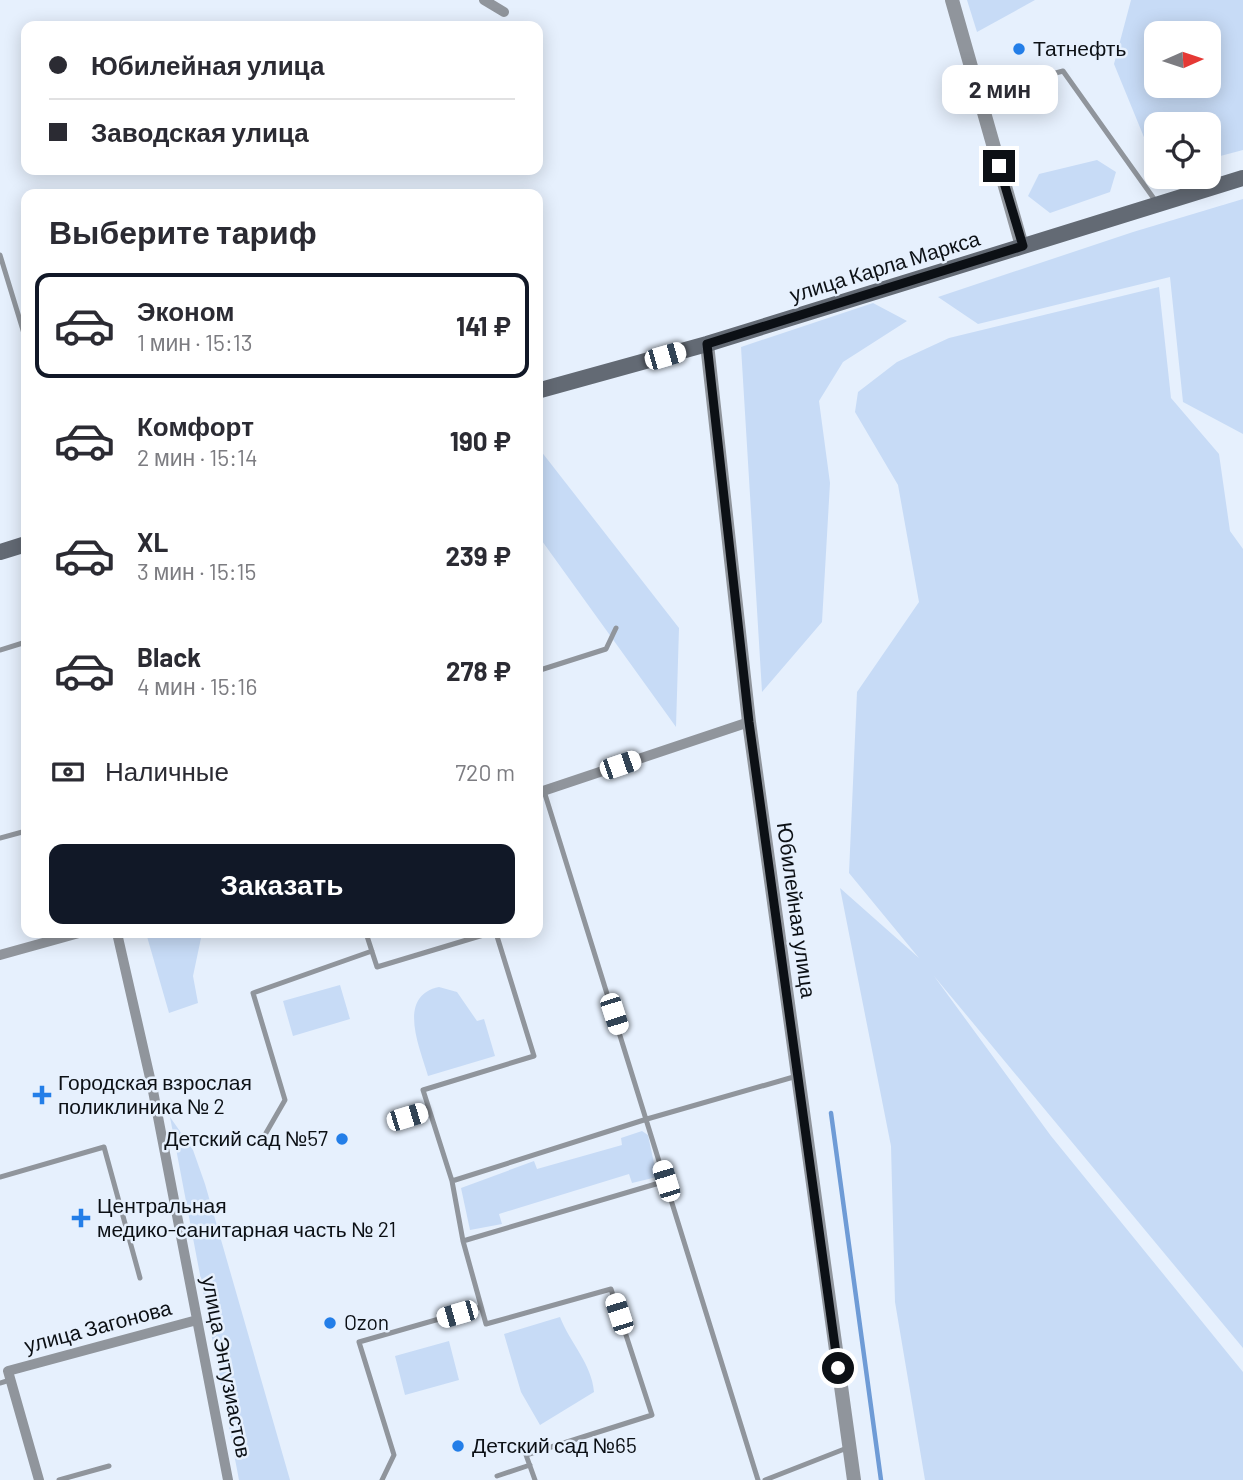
<!DOCTYPE html>
<html lang="ru">
<head>
<meta charset="utf-8">
<style>
	:root { --surface:#fff; --page:#f7f7f7; --text:#2b2b33; --muted:#7c7c81; --line:#e1e1e2; --accent:#111827 }
	body { margin:0; font-family:Barlow,sans-serif; background:var(--page); color:var(--text); height:100vh; display:flex; flex-direction:column; font-size:26px; white-space:nowrap }
	* { box-sizing:border-box; margin:0 }
	p { font-size:23px; color:var(--muted) }
	.icon { flex:none; width:38px; height:38px; fill:none; stroke:currentColor; stroke-width:2; stroke-linecap:round; stroke-linejoin:round }
	.map { position:relative; flex:1; overflow:hidden }
	.panel { position:absolute; left:21px; top:189px; width:522px; height:749px; display:flex; flex-direction:column; background:var(--surface); border-radius:14px; box-shadow:0 4px 18px #0003 }
	.panel>* { flex:none }
	.top-card { position:absolute; left:21px; top:21px; width:522px; height:154px; border-radius:14px; box-shadow:0 4px 18px #0003; display:grid; align-content:center; height:154px; padding:0 28px; background:var(--surface) }
	.needle { width:46px; rotate:87deg }
	.buttons { position:absolute; left:1144px; top:21px; display:grid; gap:14px }
	.buttons a { display:grid; place-items:center; width:77px; height:77px; border-radius:14px; background:var(--surface); box-shadow:0 4px 18px #0003; font-size:35px }
	.end { position:absolute; width:32px; height:32px; margin:-16px; border:9px solid #0c1015; background:#fff; box-shadow:0 0 0 4px #fff }
	.from { border-radius:50% }
	.bubble { position:absolute; height:49px; border-radius:14px; background:var(--surface); box-shadow:0 4px 18px #0003; font-size:23px; font-weight:700; line-height:49px; text-align:center }
	.car { position:absolute; width:21px; height:42px; margin:-21px -10px; border-radius:9px; box-shadow:0 0 5px 2px #0007; background:linear-gradient(#fff 24%,#345 0 40%,#fff 0 76%,#345 0 86%,#fff 0) }
	.top-card b { display:flex; align-items:center; gap:24px; height:66px; font-size:26px }
	.top-card b+b { border-top:2px solid var(--line) }
	.top-card i { width:18px; height:18px; background:var(--text) }
	ul { padding:0; list-style:none }
	li { display:flex; align-items:center; gap:21px; height:105px; margin:0 14px 10px; padding:0 14px; border:4px solid transparent; border-radius:14px }
	li div { flex:1 }
	li b { display:block; font-size:26px }
	li em { font-style:normal; font-weight:700 }
	li.active { border-color:var(--accent) }
	li>.icon { width:63px; height:63px; stroke-width:1.5 }
	h2 { padding:0 28px; font-size:32px; line-height:84px }
	.pay { display:flex; align-items:center; gap:18px; height:77px; padding:0 28px; font-size:26px }
	.pay p { margin-inline-start:auto }
	.cta { display:flex; gap:14px; margin-top:auto; padding:14px 28px }
	.cta a { flex:1; height:80px; border-radius:14px; background:var(--accent); color:#fff; font-size:28px; font-weight:700; line-height:80px; text-align:center }
	.map>svg:first-child { display:block }
	.green { fill:#c7dbf6; fill-rule:evenodd }
	.lines { fill:none; stroke-linecap:round; stroke-linejoin:round }
	.stream { stroke:#6e9bd6; stroke-width:4.5 }
	.service { stroke:#90959c; stroke-width:5 }
	.minor { stroke:#90959c; stroke-width:10 }
	.tertiary { stroke:#90959c; stroke-width:14 }
	.secondary { stroke:#636a74; stroke-width:16 }
	.route { stroke:#0c1015; stroke-width:9 }
	.poi-dot { fill:#237ee8; stroke:#e6f0fd; stroke-width:2.5 }
	.labels { text-anchor:middle; stroke-width:5; stroke-linejoin:round; paint-order:stroke }
	.poi-label { font-size:21px; fill:#0c1015; stroke:#e6f0fd; text-anchor:start }
	.street-label { font-size:21px; fill:#0c1015; stroke:#e6f0fd }
</style>
</head>
<body>
<div class="map">
<svg width="1243" height="1480" viewBox="0 0 1243 1480">
	<rect width="100%" height="100%" fill="#e6f0fd"/>
	<path class="green" d="M967,0H1035L977,32Z
		M1131,0H1243V150L1209,159V124H1157V169L1114,64ZM1157,33H1209V86H1157Z
		M1097,160L1116,172L1110,192L1050,213L1028,196L1039,174Z
		M1243,199V434L1183,402L1170,277L978,324L938,297L1133,232Z
		M1159,287L1171,398L1219,454L1230,531L1243,549V1348L934,976L1051,1136L1243,1372V1480H925L895,1302L891,1146L840,888L919,958L849,873L857,692L919,602L898,485L855,412L858,392L897,362L949,338Z
		M873,303L907,321L843,362L819,401L830,483L822,622L762,692L741,347Z
		M537,446L679,628L676,727L537,534Z
		M146,933H211L201,938L193,976L198,1003L169,1013Z
		M340,985L350,1019L293,1036L283,1001Z
		M439,987L457,992L477,1021L484,1019L495,1056L428,1076C420,1048 396,996 439,987Z
		M170,1117L193,1150L205,1184L290,1480H239Z
		M642,1131L648,1135L657,1177L632,1183L629,1174L499,1214L502,1224L470,1230L461,1188L534,1161L537,1169L622,1145L621,1138Z
		M560,1317C570,1343 592,1364 594,1392L540,1425L521,1392L504,1334Z
		M449,1341L459,1380L405,1395L395,1356Z"/>
	<g class="lines">
		<path class="stream" d="M831,1113L881,1480"/>
		<path class="service" d="M979,94L1063,71L1157,203
			M0,255L26,340
			M0,650L26,642
			M537,671L606,649L616,628
			M544,791L758,1480
			M0,838L26,831
			M366,933L377,967L490,933
			M496,933L534,1056L423,1090L452,1181L463,1241L486,1324L611,1289L652,1415L526,1455L535,1480
			M407,1117L429,1110
			M266,1133L285,1100L253,993L372,951
			M0,1177L104,1147L140,1278
			M452,1181L647,1119L797,1076
			M463,1241L666,1181
			M0,1383L10,1380
			M497,1476L530,1465
			M59,1480L109,1466
			M382,1480L394,1455L359,1342L481,1307
			M765,1480L847,1448"/>
		<path class="minor" d="M484,0L504,12
			M537,793L749,722
			M117,933L153,1091L228,1480
			M0,955L79,933
			M39,1480L8,1371L197,1320"/>
		<path class="tertiary" d="M952,0L1022,246
			M707,344L749,722L854,1480"/>
		<path class="secondary" d="M537,391L707,344L1243,178
			M0,552L26,544"/>
	</g>
	<g class="lines">
		<path class="route" d="M838,1368L749,722L707,344L1023,246L999,166"/>
	</g>
	<g class="poi-dot">
		<circle cx="1019" cy="49" r="7"/>
		<path d="M38.5 1084.5h7v7h7v7h-7v7h-7v-7h-7v-7h7z"/>
		<circle cx="342" cy="1139" r="7"/>
		<path d="M77.5 1207.5h7v7h7v7h-7v7h-7v-7h-7v-7h7z"/>
		<circle cx="330" cy="1323" r="7"/>
		<circle cx="458" cy="1446" r="7"/>
	</g>
	<g class="labels">
		<g class="poi-label">
			<text x="1033" y="56">Татнефть</text>
			<text x="58" y="1090">Городская взрослая<tspan x="58" dy="24">поликлиника № 2</tspan></text>
			<text x="328" y="1146" text-anchor="end">Детский сад №57</text>
			<text x="97" y="1213">Центральная<tspan x="97" dy="24">медико-санитарная часть № 21</tspan></text>
			<text x="344" y="1330">Ozon</text>
			<text x="472" y="1453">Детский сад №65</text>
		</g>
		<g class="street-label">
			<text transform="translate(885 267) rotate(-17)" y="7">улица Карла Маркса</text>
			<text transform="translate(796 910) rotate(82)" y="7">Юбилейная улица</text>
			<text transform="translate(98 1327) rotate(-15)" y="7">улица Загонова</text>
			<text transform="translate(226 1367) rotate(79)" y="7">улица Энтузиастов</text>
		</g>
	</g>
</svg>
<div class="buttons">
<a><svg class="needle" viewBox="-14 -14 28 28"><path d="M0-13l5 13h-10z" fill="#e53935"/><path d="M0 13l5-13h-10z" fill="#7c7c81"/></svg></a>
<a><svg class="icon" aria-label="locate" viewBox="0 0 24 24"><circle cx="12" cy="12" r="6"/><path d="M12 2v4M12 18v4M2 12h4M18 12h4"/></svg></a>
</div>
<i class="end from" style="left:838px;top:1368px"></i>
<i class="end" style="left:999px;top:166px"></i>
<div class="bubble" style="left:942px;top:65px;width:116px">2 мин</div>
<i class="car" style="left:665px;top:356px;rotate:74deg"></i>
<i class="car" style="left:620px;top:765px;rotate:71deg"></i>
<i class="car" style="left:614px;top:1014px;rotate:162deg"></i>
<i class="car" style="left:407px;top:1117px;rotate:73deg"></i>
<i class="car" style="left:666px;top:1181px;rotate:343deg"></i>
<i class="car" style="left:457px;top:1314px;rotate:254deg"></i>
<i class="car" style="left:619px;top:1314px;rotate:342deg"></i>
<div class="top-card">
<b><i class="from"></i>Юбилейная улица</b>
<b><i></i>Заводская улица</b>
</div>
<section class="panel">
<h2>Выберите тариф</h2>
<ul>
<li class="active"><svg class="icon" aria-label="car" viewBox="0 0 24 24"><path d="M5 17H2v-5l4-1 3-4h7l3 4 3 1v5h-3M9 17h6M6 11h13"/><circle cx="7" cy="17" r="2"/><circle cx="17" cy="17" r="2"/></svg><div><b>Эконом</b><p>1 мин · 15:13</p></div><em>141 ₽</em></li>
<li><svg class="icon" aria-label="car" viewBox="0 0 24 24"><path d="M5 17H2v-5l4-1 3-4h7l3 4 3 1v5h-3M9 17h6M6 11h13"/><circle cx="7" cy="17" r="2"/><circle cx="17" cy="17" r="2"/></svg><div><b>Комфорт</b><p>2 мин · 15:14</p></div><em>190 ₽</em></li>
<li><svg class="icon" aria-label="car" viewBox="0 0 24 24"><path d="M5 17H2v-5l4-1 3-4h7l3 4 3 1v5h-3M9 17h6M6 11h13"/><circle cx="7" cy="17" r="2"/><circle cx="17" cy="17" r="2"/></svg><div><b>XL</b><p>3 мин · 15:15</p></div><em>239 ₽</em></li>
<li><svg class="icon" aria-label="car" viewBox="0 0 24 24"><path d="M5 17H2v-5l4-1 3-4h7l3 4 3 1v5h-3M9 17h6M6 11h13"/><circle cx="7" cy="17" r="2"/><circle cx="17" cy="17" r="2"/></svg><div><b>Black</b><p>4 мин · 15:16</p></div><em>278 ₽</em></li>
</ul>
<div class="pay"><svg class="icon" aria-label="cash" viewBox="0 0 24 24"><path d="M3 7h18v10H3z"/><circle cx="12" cy="12" r="2"/></svg>Наличные<p>720 m</p></div>
<div class="cta"><a>Заказать</a></div>
</section>
</div>
</body>
</html>
